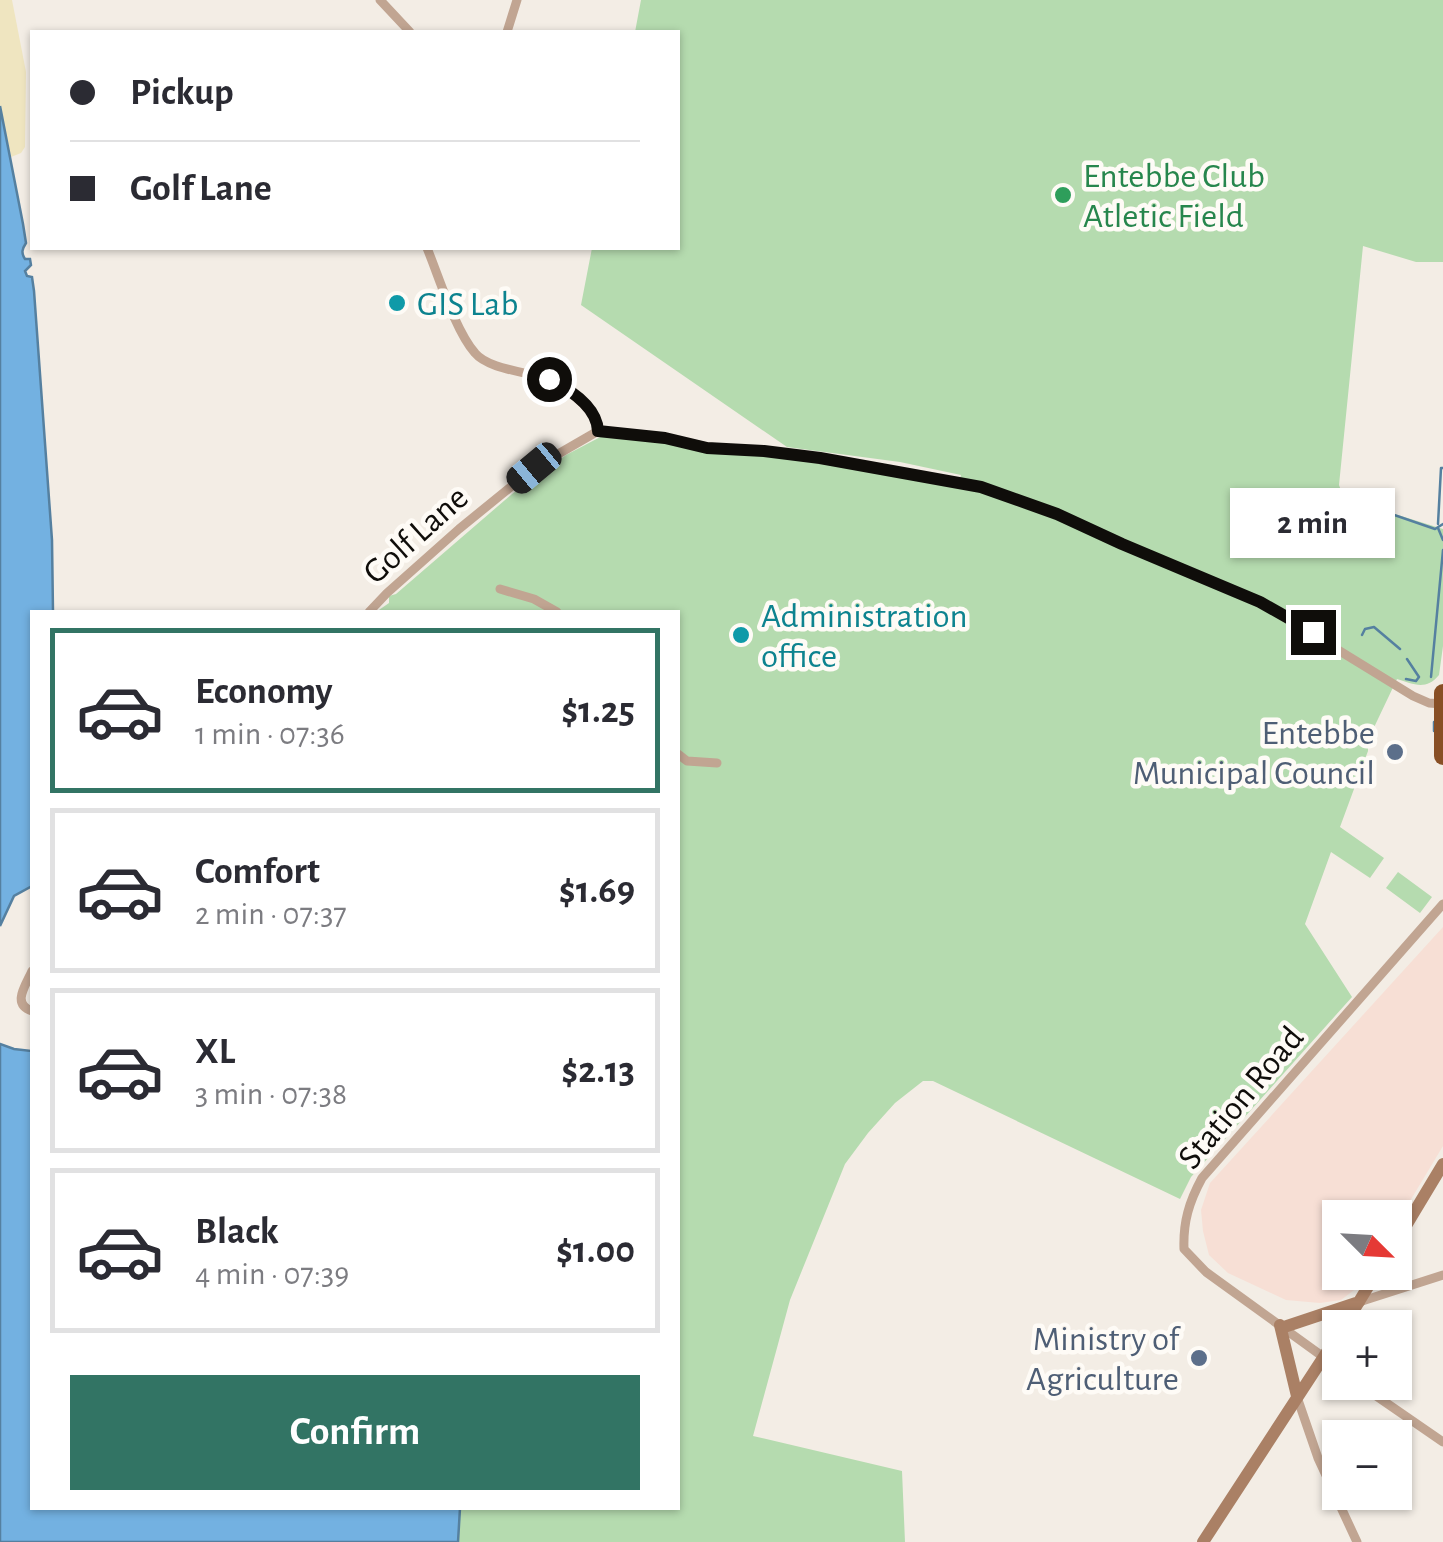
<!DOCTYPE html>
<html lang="en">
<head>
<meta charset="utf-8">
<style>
	:root { --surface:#fff; --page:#f7f7f7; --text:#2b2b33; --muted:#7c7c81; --line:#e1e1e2; --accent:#327464 }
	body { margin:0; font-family:"Alegreya Sans",sans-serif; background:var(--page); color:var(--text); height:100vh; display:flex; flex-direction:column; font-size:38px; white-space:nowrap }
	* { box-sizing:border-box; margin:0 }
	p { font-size:32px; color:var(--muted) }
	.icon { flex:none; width:55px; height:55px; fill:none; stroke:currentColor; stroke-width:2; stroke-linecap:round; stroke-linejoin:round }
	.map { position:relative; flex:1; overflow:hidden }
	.sheet { position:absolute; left:30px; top:610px; width:650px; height:900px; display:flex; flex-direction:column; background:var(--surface); border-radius:0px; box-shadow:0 2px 8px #0004 }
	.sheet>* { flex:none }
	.top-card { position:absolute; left:30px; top:30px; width:650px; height:220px; border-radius:0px; box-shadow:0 2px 8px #0004; display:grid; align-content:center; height:220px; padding:0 40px; background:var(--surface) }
	.needle { width:65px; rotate:114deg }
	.fabs { position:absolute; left:1322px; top:1200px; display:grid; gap:20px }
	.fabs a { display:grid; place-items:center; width:90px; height:90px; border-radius:0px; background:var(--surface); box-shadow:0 2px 8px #0004; font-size:50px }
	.end { position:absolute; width:45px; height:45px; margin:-22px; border:12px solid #0f0d0a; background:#fff; box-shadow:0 0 0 5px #fff }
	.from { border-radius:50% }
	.bubble { position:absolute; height:70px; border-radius:0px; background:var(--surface); box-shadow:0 2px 8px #0004; font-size:32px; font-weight:600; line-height:70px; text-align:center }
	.car { position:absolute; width:30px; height:60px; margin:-30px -15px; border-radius:12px; box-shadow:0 0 8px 2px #0007; background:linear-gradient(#222 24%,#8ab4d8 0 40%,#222 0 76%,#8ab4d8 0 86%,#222 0) }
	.top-card b { display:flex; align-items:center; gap:35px; height:95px; font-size:38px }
	.top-card b+b { border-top:2px solid var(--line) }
	.top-card i { width:25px; height:25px; background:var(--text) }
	ul { padding:18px 0 0; list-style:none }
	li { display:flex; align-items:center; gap:30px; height:165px; margin:0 20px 15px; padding:0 20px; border:5px solid var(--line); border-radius:0px }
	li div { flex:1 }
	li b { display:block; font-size:38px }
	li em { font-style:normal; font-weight:600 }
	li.selected { border-color:var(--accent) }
	li>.icon { width:90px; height:90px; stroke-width:1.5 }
	.action { display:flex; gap:20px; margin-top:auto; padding:20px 40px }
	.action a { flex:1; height:115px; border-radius:0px; background:var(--accent); color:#fff; font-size:40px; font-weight:600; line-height:115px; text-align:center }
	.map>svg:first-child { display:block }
	.commercial { fill:#f7dfd5 }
	.green { fill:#b5dbaf }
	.sand { fill:#efe5c0 }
	.water { fill:#73b1e1; stroke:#5580a0; stroke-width:2.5 }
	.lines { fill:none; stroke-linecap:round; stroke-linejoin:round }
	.stream { stroke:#5580a0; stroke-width:2.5 }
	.street { stroke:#c1a592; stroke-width:9 }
	.secondary { stroke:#aa8065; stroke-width:12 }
	.highway { stroke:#884f25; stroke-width:18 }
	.route { stroke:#0f0d0a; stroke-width:12 }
	.leisure-dot { fill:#2e9e5b; stroke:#fefbf6; stroke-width:4 }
	.culture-dot { fill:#0f9aa8; stroke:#fefbf6; stroke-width:4 }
	.service-dot { fill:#5c6f8a; stroke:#fefbf6; stroke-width:4 }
	.labels { text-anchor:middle; stroke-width:9; stroke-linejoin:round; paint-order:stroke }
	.leisure-label { font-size:35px; fill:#27864d; stroke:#fefbf6; text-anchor:start }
	.culture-label { font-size:35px; fill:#0d838f; stroke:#fefbf6; text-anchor:start }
	.street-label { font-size:35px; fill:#0f0d0a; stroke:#fefbf6 }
	.service-label { font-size:35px; fill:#4e5e75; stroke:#fefbf6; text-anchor:end }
</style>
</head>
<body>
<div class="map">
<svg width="1443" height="1542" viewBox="0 0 1443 1542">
	<rect width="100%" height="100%" fill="#f3ede5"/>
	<path class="commercial" d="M1443,927V1146L1395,1226V1218H1340V1272L1368,1273L1362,1284L1341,1300L1320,1303L1286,1300L1228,1273L1209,1255L1203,1231L1201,1210L1210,1183Z"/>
	<path class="green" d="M641,0H1443V262H1416L1363,246L1339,485L1343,496L1353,501L1443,529V646L1439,675C1426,691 1413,684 1397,679L1368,740V751L1340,827L1384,858L1370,878L1331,852L1305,924L1352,997L1191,1177L1180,1199L933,1081H923L895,1103L868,1133L845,1164L790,1300L753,1436L902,1471L905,1542H458L460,1508H678V612H376L389,603V596L396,594L512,494L566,455L606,434L776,454L959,484L961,475L900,462L787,447L581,305L592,248H678V32H635Z
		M1398,872L1432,897L1420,913L1386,888Z"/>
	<path class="sand" d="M0,0H12L26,72L25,147L21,153L11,157L0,106Z"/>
	<path class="water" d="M0,106L23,224L26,243C22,249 21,253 25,259H30L31,265L25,271L27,276L32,277L34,291L52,540L53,612H32V886L14,896L0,926Z
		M0,1044L14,1049L32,1051V1508H460L458,1542H0Z"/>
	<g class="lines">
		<path class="stream" d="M1342,497L1435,529L1443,524
			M1438,524L1441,468H1443
			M1438,528L1443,540
			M1362,635L1365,629L1374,627L1400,649
			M1431,677L1443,550
			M1406,679L1416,681L1419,677L1407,659
			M1434,722V731"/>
		<path class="street" d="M380,0L410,32
			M507,32L517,0
			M427,248C439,277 455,330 475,353C488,369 527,372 547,379C560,383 569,391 579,400C590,410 597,416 598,431
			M500,589L534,599L557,612
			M369,612L387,593L459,529L534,468L598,431L665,438L707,447L764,451L820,459L981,487L1057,514L1122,544L1260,602L1413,696L1429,703L1442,704
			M678,754L687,761L717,763
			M32,971C26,985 11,1004 32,1011
			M1359,1302L1443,1275
			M1340,1369L1206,1272L1184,1249C1183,1222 1189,1202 1202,1178L1443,904
			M1356,1382L1443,1442
			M1297,1397L1318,1458L1357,1542"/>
		<path class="secondary" d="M1395,1244L1443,1164
			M1280,1325L1297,1396
			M1284,1327L1359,1302
			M1343,1328L1377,1272
			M1203,1542L1340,1332"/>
		<path class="highway" d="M1443,693V756"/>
	</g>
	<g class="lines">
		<path class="route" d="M549,379C569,389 597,407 598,431L665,438L707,448L764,451L820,458L981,487L1057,514L1122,544L1260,602L1313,632"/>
	</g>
	<circle class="leisure-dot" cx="1063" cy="195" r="10"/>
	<g class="culture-dot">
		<circle cx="397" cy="303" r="10"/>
		<circle cx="741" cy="635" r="10"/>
	</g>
	<g class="service-dot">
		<circle cx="1395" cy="752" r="10"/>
		<circle cx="1199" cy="1358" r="10"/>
	</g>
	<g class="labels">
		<g class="leisure-label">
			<text x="1083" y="187">Entebbe Club<tspan x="1083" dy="40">Atletic Field</tspan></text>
		</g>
		<g class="culture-label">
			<text x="417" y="315">GIS Lab</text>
			<text x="761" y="627">Administration<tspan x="761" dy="40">office</tspan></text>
		</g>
		<g class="street-label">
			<text transform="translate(415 534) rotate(-42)" y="12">Golf Lane</text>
			<text transform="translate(1240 1097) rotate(-50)" y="12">Station Road</text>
		</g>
		<g class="service-label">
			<text x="1375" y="744">Entebbe<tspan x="1375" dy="40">Municipal Council</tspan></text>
			<text x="1179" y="1350">Ministry of<tspan x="1179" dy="40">Agriculture</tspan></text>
		</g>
	</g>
</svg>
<div class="fabs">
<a><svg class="needle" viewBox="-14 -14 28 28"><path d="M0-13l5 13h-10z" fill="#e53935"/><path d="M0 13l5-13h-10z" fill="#7c7c81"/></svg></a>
<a>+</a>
<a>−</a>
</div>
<i class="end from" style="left:549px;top:379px"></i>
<i class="end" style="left:1313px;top:632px"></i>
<div class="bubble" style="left:1230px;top:488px;width:165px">2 min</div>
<i class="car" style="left:534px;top:468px;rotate:230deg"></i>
<div class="top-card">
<b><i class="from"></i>Pickup</b>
<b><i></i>Golf Lane</b>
</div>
<section class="sheet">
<ul>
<li class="selected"><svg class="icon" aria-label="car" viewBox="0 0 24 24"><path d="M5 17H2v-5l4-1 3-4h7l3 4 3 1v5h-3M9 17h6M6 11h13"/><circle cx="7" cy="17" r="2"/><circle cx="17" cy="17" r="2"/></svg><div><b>Economy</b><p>1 min · 07:36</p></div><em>$1.25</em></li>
<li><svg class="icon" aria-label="car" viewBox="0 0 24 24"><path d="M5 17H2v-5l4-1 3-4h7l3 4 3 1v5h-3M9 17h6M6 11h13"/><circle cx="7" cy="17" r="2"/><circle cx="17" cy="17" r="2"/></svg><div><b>Comfort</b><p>2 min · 07:37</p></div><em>$1.69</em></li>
<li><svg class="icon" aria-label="car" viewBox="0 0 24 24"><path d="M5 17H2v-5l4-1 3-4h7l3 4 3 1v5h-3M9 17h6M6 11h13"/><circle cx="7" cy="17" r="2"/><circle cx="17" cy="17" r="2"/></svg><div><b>XL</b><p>3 min · 07:38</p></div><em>$2.13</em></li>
<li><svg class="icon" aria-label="car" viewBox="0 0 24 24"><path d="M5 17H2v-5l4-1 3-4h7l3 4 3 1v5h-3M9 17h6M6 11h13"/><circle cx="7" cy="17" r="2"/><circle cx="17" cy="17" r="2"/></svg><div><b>Black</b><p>4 min · 07:39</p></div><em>$1.00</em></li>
</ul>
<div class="action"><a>Confirm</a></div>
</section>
</div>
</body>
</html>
